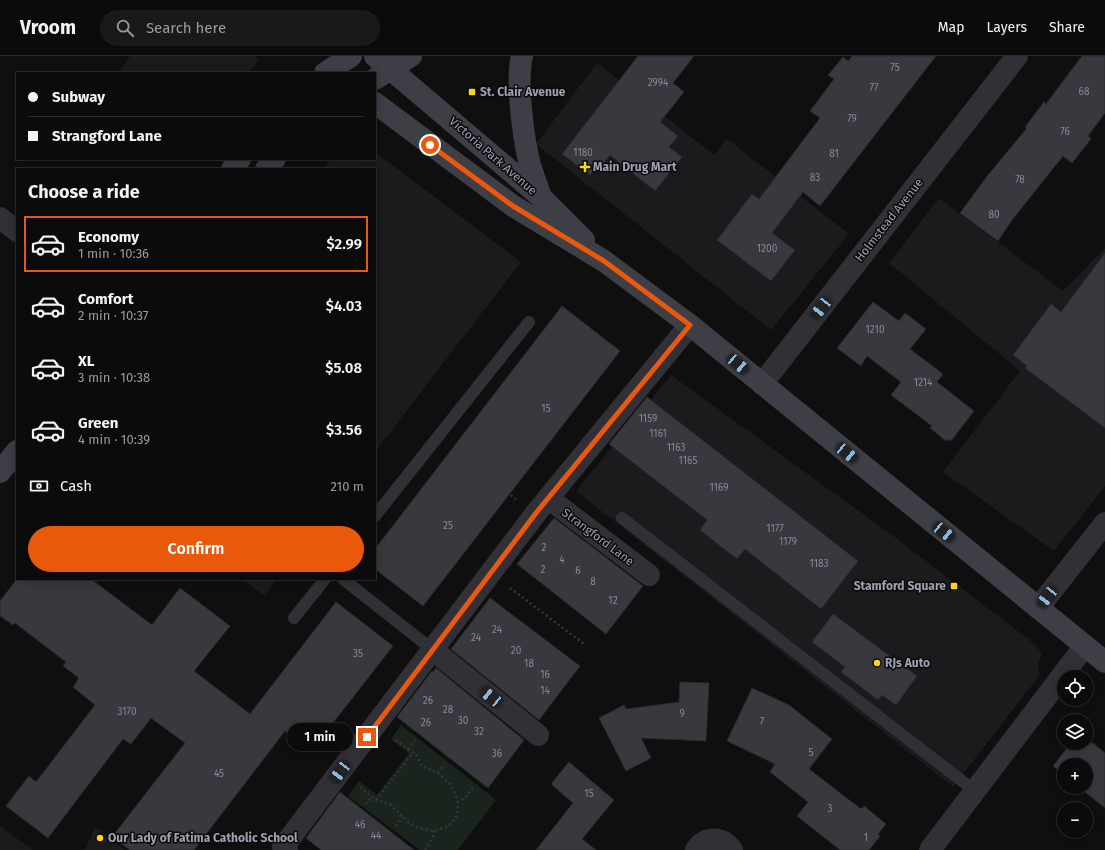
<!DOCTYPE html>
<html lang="en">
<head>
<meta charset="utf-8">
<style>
	:root { --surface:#0b0b0c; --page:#19191a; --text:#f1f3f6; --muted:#9a9b9d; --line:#2b2b2d; --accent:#ea580c }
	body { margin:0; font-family:"Fira Sans",sans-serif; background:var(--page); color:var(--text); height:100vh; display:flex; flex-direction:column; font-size:15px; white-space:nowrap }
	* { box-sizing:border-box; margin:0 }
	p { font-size:13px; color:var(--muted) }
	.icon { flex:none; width:22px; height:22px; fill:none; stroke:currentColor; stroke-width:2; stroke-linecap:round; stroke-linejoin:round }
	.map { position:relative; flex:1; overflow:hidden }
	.details { position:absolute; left:16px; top:112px; width:360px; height:412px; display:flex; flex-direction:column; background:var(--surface); border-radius:0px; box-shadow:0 2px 10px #0003,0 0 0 1px var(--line) }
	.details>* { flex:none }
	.top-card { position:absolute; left:16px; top:16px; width:360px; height:88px; border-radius:0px; box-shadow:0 2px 10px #0003,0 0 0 1px var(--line); display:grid; align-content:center; height:88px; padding:0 12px; background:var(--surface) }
	.tools { position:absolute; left:1057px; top:614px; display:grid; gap:8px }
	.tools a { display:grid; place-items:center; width:36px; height:36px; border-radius:50%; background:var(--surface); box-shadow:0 2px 10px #0003,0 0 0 1px var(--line); font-size:20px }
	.end { position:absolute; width:18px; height:18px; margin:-9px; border:5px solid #ea580c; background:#fff; box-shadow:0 0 0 2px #fff }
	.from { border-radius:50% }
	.bubble { position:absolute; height:28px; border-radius:14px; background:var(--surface); box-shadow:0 2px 10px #0003,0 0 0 1px var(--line); font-size:13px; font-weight:600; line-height:28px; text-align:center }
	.car { position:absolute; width:12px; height:24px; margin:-12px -6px; border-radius:5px; box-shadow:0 0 3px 1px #0007; background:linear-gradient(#222 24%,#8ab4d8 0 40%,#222 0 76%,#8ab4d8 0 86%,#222 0) }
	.top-card b { display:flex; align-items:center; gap:14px; height:38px; font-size:15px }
	.top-card b+b { border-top:1px solid var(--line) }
	.top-card i { width:10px; height:10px; background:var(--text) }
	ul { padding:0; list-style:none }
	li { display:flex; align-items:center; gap:12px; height:56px; margin:0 8px 6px; padding:0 4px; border:2px solid transparent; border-radius:0px }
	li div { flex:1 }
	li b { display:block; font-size:15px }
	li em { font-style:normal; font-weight:600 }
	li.selected { border-color:var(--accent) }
	li>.icon { width:36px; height:36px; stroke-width:1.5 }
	h2 { padding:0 12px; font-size:18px; line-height:48px }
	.pay { display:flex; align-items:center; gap:10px; height:44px; padding:0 12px; font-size:15px }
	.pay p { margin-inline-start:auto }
	.button { display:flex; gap:8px; margin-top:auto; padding:8px 12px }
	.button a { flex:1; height:46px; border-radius:24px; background:var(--accent); color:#fff; font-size:16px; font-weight:600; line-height:46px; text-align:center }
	header { display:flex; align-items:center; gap:24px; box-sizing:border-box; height:56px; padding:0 20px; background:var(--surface); border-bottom:1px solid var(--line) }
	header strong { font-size:19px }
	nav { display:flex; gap:22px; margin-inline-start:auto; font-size:14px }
	.search { width:280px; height:36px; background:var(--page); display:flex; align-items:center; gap:10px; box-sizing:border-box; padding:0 14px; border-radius:22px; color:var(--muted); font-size:15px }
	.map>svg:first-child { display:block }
	.built { fill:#1a1b1d }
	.green { fill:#1b231d }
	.building { fill:#38393f; stroke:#29292d }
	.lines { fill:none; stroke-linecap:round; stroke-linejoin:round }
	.path { stroke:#36363d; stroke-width:2.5; stroke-dasharray:2 3; stroke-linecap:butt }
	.service { stroke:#303036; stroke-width:12 }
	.minor { stroke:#303036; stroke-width:22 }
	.secondary { stroke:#3d3e46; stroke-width:22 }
	.route { stroke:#ea580c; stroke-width:5 }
	.poi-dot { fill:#ffd318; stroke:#0a0a0b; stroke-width:1.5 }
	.labels { text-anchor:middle; stroke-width:3; stroke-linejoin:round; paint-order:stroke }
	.number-label { font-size:10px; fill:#848896 }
	.poi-label { font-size:12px; font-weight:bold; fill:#9ea2b3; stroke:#0a0a0b; text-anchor:start }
	.street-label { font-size:12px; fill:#9ea2b3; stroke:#0a0a0b }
</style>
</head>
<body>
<header>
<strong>Vroom</strong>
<div class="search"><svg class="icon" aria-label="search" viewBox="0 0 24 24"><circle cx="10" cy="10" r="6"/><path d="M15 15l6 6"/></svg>Search here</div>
<nav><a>Map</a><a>Layers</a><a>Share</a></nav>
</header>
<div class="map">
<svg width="1105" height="794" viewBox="0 0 1105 794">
	<rect width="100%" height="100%" fill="#0f0f10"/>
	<path class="built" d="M130,0H255L259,3L249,17H118Z
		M597,7L714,99L727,83L849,178L771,274L536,88Z
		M375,96L521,206L375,396V113H322L331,103H375Z
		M939,142L1063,235L1105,192V430L1054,495L943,416L1020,315L889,207Z
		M671,319L892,479L1027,582L1042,597L1038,608L1039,620L953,731L576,435Z
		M242,523H277L265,540Z
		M0,770L33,794H0Z
		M95,771L125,794H85Z"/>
	<path class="green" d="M401,669L496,744L458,794H420L348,740L359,725L377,739L409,697L391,683Z"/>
	<path class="building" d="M638,0H694L673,27L684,36L660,66L678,80L669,91L682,101L655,135L610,99L597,116L595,113L590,119L562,98Z
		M852,0H936L820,150L803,136L772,177L795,194L771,225L717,184L752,138L759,143L820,62L810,55L834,23L828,19L843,1L848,5Z
		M1082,0H1105V57L1088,80L1091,83L1072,107L1063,100L1012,164L998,185L960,157L988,119L1027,72L1025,71L1044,46L1046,48Z
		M1105,197V372L1025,312L1027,310L1013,299L1051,248L1061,256Z
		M873,246L899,265L905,257L926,273L910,293L943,318L937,326L974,355L951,385L947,383L946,385L930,372L932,370L891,339L901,326L867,300L861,310L837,292Z
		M562,250L620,295L423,550L375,513V493Z
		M647,341L858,505L821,553L745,493L737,503L700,474L707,464L609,388Z
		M554,462L643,530L606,578L517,508Z
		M17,523H91L152,569L180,532L230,570L194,615L250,658L336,546L393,590L311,695L285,675L194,794H130L112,781L185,687L151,662L131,688L123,683L48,782L6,750L29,720L36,726L95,649L73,631L79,622L63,610L66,606L15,567L13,569L0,560V545Z
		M490,542L580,610L539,664L451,593Z
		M833,558L917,620L896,649L882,639L878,644L841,616L845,611L812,586Z
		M436,612L524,684L488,732L397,661L432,615L433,616Z
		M680,626L709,627L706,685L641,682L651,702L626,715L599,662L624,649L626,653L679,646Z
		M752,632L789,649L832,683L809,713L861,753L864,750L886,768L878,778L880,780L869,794H840L797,760L808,746L770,716L775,708L727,685Z
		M1071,687H1093L1105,697V752L1079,731H1086V709H1064V719L1053,710Z
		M569,706L614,744L582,783L596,794H536L573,747L551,728Z
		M340,736L414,794H321L306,782Z"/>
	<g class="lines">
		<path class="path" d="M451,394L516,443
			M510,532L584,588
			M408,693L415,684
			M438,717L444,708
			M360,731L376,744L390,748L408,766L419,772L433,775L444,772L452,767L457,759L458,749L456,739L450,728L438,717L422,710L417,700L394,683
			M376,744L413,697
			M457,746L465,742L474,730
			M366,748L372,741
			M396,770L403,761
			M425,794L433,782L434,774"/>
		<path class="service" d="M375,460L529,266
			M622,462L975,735
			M343,523L433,594
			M294,562L325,523"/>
		<path class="minor" d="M0,162L17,175
			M762,328L1017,0
			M548,442L649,519
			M1038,552L1105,467
			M433,594L538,679
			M287,794L283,791L536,457L690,269
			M696,794C705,779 723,781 732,794
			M930,794L1084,591"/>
		<path class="secondary" d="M375,0L541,141L584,184
			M522,0C516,24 523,80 529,105C532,117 537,129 541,141
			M325,17L351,0
			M375,23L411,0
			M375,47L513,150L604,205L690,269L1105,606
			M232,113L240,103
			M266,113L275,103
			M0,416L17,395"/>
	</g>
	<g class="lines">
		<path class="route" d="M367,681L536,457L690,269L604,205L513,150L430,89"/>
	</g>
	<g class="poi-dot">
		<rect x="468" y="32" width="8" height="8" rx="2"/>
		<path d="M583 105h4v4h4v4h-4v4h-4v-4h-4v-4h4z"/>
		<rect x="950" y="526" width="8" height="8" rx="2"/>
		<circle cx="877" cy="607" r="4"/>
		<circle cx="100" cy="782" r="4"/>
	</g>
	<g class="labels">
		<g class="number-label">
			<text x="895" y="15">75</text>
			<text x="658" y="30">2994</text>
			<text x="874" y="35">77</text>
			<text x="1084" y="39">68</text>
			<text x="852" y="66">79</text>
			<text x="1065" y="79">76</text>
			<text x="583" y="100">1180</text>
			<text x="834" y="101">81</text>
			<text x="815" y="125">83</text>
			<text x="1020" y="127">78</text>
			<text x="994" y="162">80</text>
			<text x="767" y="196">1200</text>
			<text x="875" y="277">1210</text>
			<text x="923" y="330">1214</text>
			<text x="546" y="356">15</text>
			<text x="648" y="366">1159</text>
			<text x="658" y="381">1161</text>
			<text x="676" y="395">1163</text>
			<text x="688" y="408">1165</text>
			<text x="719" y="435">1169</text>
			<text x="448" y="473">25</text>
			<text x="775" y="476">1177</text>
			<text x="788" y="489">1179</text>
			<text x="544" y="495">2</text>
			<text x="562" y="507">4</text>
			<text x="819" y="511">1183</text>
			<text x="543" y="517">2</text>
			<text x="578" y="518">6</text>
			<text x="593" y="529">8</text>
			<text x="613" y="548">12</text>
			<text x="497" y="577">24</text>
			<text x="476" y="585">24</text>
			<text x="516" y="598">20</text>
			<text x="358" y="601">35</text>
			<text x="529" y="611">18</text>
			<text x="545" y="622">16</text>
			<text x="545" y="638">14</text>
			<text x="428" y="648">26</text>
			<text x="448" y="657">28</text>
			<text x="127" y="659">3170</text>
			<text x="682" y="661">9</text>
			<text x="463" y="668">30</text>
			<text x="762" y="669">7</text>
			<text x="426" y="670">26</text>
			<text x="479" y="679">32</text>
			<text x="811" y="700">5</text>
			<text x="497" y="701">36</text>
			<text x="219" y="721">45</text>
			<text x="589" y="741">15</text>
			<text x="830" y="756">3</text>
			<text x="360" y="772">46</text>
			<text x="376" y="783">44</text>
			<text x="866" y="785">1</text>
		</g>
		<g class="poi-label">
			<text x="480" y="40">St. Clair Avenue</text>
			<text x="593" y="115">Main Drug Mart</text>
			<text x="946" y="534" text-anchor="end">Stamford Square</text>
			<text x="885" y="611">RJs Auto</text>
			<text x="108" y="786">Our Lady of Fatima Catholic School</text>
		</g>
		<g class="street-label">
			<text transform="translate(493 100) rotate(41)" y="4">Victoria Park Avenue</text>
			<text transform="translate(889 164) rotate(-52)" y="4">Holmstead Avenue</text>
			<text transform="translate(598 481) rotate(37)" y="4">Strangford Lane</text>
		</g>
	</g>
</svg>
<div class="tools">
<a><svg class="icon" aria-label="locate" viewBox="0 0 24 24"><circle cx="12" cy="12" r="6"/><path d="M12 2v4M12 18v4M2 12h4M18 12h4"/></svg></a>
<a><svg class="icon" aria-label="layers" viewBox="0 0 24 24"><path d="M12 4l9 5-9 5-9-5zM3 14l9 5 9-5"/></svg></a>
<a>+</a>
<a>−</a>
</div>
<i class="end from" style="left:430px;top:89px"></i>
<i class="end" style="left:367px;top:681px"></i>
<div class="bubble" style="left:287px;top:667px;width:66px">1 min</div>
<i class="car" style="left:821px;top:252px;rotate:218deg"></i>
<i class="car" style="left:738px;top:308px;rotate:130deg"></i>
<i class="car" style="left:847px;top:397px;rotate:129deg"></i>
<i class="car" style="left:944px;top:476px;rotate:129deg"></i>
<i class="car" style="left:1047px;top:541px;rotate:218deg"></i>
<i class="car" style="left:491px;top:641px;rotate:309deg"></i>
<i class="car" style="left:340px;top:716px;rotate:217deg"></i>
<div class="top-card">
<b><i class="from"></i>Subway</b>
<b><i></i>Strangford Lane</b>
</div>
<section class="details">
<h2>Choose a ride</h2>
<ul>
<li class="selected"><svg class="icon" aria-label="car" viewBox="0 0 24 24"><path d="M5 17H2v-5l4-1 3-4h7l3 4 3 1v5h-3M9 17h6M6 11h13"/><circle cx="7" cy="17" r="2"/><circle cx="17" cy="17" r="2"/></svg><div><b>Economy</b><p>1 min · 10:36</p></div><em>$2.99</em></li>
<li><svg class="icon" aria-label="car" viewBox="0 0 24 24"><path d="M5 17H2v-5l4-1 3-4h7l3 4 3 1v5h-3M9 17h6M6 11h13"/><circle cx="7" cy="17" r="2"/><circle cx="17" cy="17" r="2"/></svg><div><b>Comfort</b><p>2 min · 10:37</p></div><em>$4.03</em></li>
<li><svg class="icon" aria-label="car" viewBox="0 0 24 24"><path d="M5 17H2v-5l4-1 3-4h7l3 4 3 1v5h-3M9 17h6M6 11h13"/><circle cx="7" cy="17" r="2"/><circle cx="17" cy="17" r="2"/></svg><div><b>XL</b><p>3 min · 10:38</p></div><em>$5.08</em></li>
<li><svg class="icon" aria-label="car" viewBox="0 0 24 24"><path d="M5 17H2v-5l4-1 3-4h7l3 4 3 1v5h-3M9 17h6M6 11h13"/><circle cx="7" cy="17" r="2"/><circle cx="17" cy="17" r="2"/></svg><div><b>Green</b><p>4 min · 10:39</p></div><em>$3.56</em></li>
</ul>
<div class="pay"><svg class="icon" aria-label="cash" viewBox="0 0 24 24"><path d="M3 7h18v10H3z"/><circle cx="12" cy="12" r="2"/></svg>Cash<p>210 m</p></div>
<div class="button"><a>Confirm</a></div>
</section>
</div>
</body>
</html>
